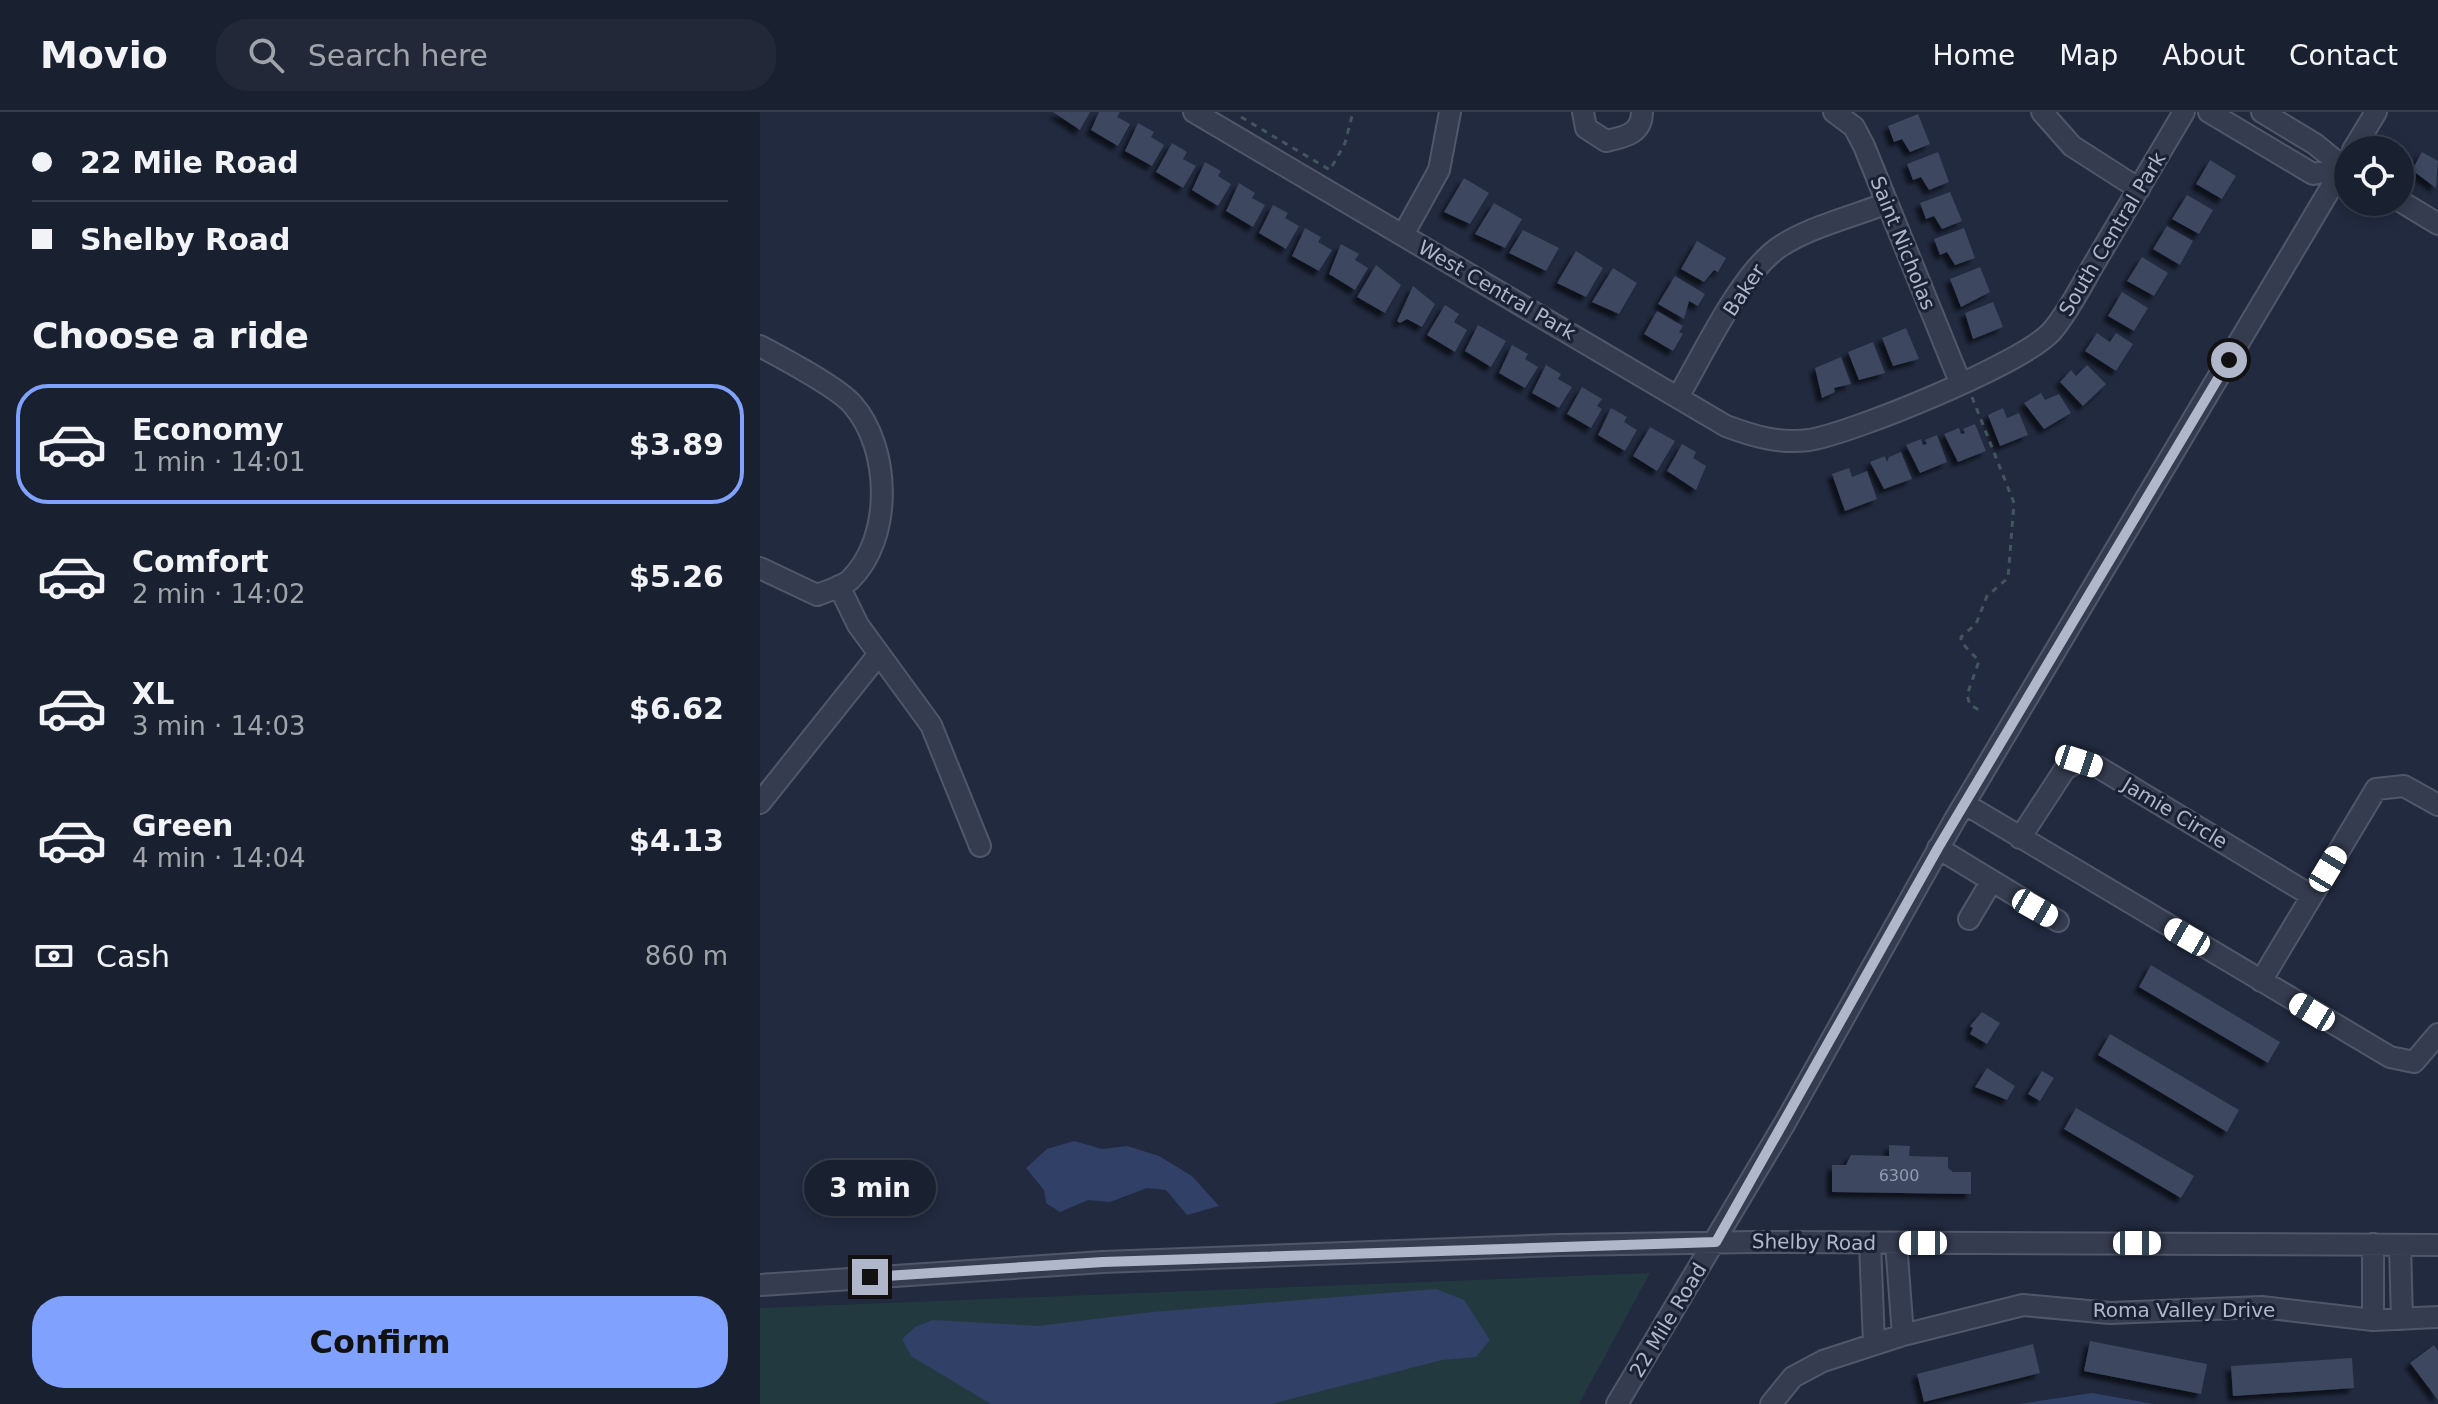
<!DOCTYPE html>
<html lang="en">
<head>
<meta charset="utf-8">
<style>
	:root { --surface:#19202f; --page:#222837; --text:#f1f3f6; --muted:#9fa3aa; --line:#373e4b; --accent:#81a1ff }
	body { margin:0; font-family:"DejaVu Sans",sans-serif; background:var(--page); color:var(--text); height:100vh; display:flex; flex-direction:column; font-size:30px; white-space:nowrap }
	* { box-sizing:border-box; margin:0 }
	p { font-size:26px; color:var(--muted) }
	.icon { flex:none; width:44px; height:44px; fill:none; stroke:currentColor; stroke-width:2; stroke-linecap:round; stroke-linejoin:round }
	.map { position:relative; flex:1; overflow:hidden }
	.drawer { display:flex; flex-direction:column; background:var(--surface); width:760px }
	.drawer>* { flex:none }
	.guide { display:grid; align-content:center; height:176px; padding:0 32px; background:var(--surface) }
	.buttons { position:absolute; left:1574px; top:24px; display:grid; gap:16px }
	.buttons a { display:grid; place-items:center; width:80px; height:80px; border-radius:50%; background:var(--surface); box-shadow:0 4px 12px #0003,0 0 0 2px var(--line); font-size:40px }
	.end { position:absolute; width:36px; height:36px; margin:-18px; border:10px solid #b1b7ca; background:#111; box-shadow:0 0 0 4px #111 }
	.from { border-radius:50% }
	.bubble { position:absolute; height:56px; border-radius:28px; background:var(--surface); box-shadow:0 4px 12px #0003,0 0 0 2px var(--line); font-size:26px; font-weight:800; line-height:56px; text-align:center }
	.car { position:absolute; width:24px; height:48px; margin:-24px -12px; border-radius:10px; box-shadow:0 0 6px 2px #0007; background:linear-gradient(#fff 24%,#345 0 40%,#fff 0 76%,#345 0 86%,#fff 0) }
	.guide b { display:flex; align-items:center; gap:28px; height:76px; font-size:30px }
	.guide b+b { border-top:2px solid var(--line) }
	.guide i { width:20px; height:20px; background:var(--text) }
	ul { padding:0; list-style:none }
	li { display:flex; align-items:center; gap:24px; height:120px; margin:0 16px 12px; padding:0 16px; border:4px solid transparent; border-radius:32px }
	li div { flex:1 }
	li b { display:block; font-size:30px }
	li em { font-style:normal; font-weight:800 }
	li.selected { border-color:var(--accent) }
	li>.icon { width:72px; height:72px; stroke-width:1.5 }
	h2 { padding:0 32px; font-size:36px; line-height:96px }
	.pay { display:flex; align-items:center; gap:20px; height:88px; padding:0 32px; font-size:30px }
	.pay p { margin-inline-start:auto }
	.primary-button { display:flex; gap:16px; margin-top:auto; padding:16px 32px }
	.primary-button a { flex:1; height:92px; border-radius:32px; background:var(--accent); color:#111; font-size:32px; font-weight:800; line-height:92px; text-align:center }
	header { display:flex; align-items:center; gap:48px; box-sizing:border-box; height:112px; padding:0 40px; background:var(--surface); border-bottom:2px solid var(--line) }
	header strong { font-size:38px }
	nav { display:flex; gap:44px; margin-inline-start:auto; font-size:28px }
	.search { width:560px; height:72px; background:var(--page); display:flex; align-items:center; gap:20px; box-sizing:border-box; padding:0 28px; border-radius:32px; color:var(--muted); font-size:30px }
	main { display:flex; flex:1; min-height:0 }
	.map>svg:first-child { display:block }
	.green { fill:#233940 }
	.water { fill:#314066 }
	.building { fill:#3c4660; filter:url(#shadow) }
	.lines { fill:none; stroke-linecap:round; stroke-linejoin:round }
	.minor-casing { stroke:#50576a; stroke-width:24 }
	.path { stroke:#41565d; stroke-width:3; stroke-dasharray:6 6; stroke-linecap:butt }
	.minor { stroke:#353c4f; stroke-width:20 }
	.route { stroke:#b1b7ca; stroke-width:10 }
	.labels { text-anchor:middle; stroke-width:6; stroke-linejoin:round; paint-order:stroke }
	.number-label { font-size:16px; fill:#949bb0 }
	.street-label { font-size:20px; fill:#b1b7ca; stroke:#1a2134 }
</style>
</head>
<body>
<header>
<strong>Movio</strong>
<div class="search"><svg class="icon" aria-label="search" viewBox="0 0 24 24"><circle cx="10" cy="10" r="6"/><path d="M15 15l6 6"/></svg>Search here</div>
<nav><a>Home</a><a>Map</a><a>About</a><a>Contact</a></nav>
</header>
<main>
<section class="drawer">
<div class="guide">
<b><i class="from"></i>22 Mile Road</b>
<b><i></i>Shelby Road</b>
</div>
<h2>Choose a ride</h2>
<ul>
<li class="selected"><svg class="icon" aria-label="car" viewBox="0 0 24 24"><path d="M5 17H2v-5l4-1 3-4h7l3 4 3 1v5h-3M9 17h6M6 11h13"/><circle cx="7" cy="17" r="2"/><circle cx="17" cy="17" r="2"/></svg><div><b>Economy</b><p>1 min · 14:01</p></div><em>$3.89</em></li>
<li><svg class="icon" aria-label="car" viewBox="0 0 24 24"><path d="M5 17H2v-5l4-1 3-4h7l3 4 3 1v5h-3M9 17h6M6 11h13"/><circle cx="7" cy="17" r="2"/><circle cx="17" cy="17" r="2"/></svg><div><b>Comfort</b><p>2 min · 14:02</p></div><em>$5.26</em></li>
<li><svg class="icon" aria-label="car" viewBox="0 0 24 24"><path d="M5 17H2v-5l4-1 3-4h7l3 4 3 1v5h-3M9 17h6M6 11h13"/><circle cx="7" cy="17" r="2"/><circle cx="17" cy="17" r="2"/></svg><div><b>XL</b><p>3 min · 14:03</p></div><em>$6.62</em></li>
<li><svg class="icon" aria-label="car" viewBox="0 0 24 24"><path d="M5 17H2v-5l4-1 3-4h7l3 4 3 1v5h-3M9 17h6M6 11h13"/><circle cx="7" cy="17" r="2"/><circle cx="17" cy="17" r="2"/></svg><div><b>Green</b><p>4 min · 14:04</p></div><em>$4.13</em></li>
</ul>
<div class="pay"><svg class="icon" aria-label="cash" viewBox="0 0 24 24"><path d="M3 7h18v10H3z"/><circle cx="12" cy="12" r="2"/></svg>Cash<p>860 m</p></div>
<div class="primary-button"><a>Confirm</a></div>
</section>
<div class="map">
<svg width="1678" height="1292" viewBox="0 0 1678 1292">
	<defs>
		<filter id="shadow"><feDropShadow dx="-5" dy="5" stdDeviation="2" flood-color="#0009"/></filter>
	</defs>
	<rect width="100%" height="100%" fill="#212a3f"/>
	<path class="green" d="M890,1161L819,1292H0V1196Z"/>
	<path class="water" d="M314,1029L342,1037L367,1034L399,1044L432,1064L459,1094L427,1103L406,1078L387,1076L350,1090L328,1088L300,1100L286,1091L284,1078L266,1056L287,1037Z
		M676,1177L704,1188L730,1228L716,1245L682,1248L511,1292H231L151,1244L142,1227L155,1215L173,1208L278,1214L392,1200Z
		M1332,1281L1394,1292H1259Z"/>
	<path class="building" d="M293,0H330L320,18Z
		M339,0H360L357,5L370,12L358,34L331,18Z
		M1158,2L1170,32L1150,40L1142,27L1134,30L1128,14Z
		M378,11L394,20L391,25L404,33L392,54L365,39Z
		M412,31L427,40L423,47L436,54L423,76L396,60Z
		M1178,40L1189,70L1169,78L1161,65L1153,68L1147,52Z
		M1662,40L1678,49L1676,76L1652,58Z
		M1450,48L1476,64L1462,87L1436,72Z
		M445,50L461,59L458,64L471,72L458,94L432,78Z
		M704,66L729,81L710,112L684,100Z
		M479,71L495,81L492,86L505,93L493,115L466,99Z
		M1190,80L1202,109L1182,117L1174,104L1166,107L1160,91Z
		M1427,83L1453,98L1439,122L1412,107Z
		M734,91L762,107L745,136L715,122Z
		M513,93L528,101L525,106L539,114L526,137L499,121Z
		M1407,114L1433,129L1420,153L1393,137Z
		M545,116L561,125L558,130L572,138L559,159L532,144Z
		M1204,116L1215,146L1195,153L1187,140L1180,143L1174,127Z
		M763,118L799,136L786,159L749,141Z
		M937,129L966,146L958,160L954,158L944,170L921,157Z
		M581,132L599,142L595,148L608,156L595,178L569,162Z
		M816,139L843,156L826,185L797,171Z
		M1382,145L1408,161L1394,184L1367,169Z
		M616,153L641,173L625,201L597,185Z
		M1220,155L1230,180L1201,195L1190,167Z
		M853,156L877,171L859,202L832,190Z
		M915,164L945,182L938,194L929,189L924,207L898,192Z
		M653,174L675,192L662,215L647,207L640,211L637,209Z
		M1362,180L1388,196L1374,219L1348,204Z
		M1233,190L1243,215L1213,227L1205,201Z
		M685,193L699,202L694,210L707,218L695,240L667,223Z
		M897,199L923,214L919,220L923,222L913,239L884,222Z
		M718,213L746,229L731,255L705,239Z
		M1146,216L1159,247L1133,254L1122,226Z
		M1337,221L1350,230L1356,221L1373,232L1356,259L1325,239Z
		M1113,230L1125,261L1099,268L1088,240Z
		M752,233L768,242L765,247L778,255L765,276L739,261Z
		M1081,245L1091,272L1074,276L1075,280L1062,286L1055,256Z
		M786,253L801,262L798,267L812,275L799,296L772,281Z
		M1327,253L1346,272L1323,294L1300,270L1311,258L1316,264Z
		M822,275L842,287L837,294L842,297L831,316L807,302Z
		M1281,281L1285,288L1299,282L1311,301L1284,317L1264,291Z
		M851,296L867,305L864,310L877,318L865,339L838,323Z
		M1243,296L1247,306L1259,301L1268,323L1240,334L1228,303Z
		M1215,312L1226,339L1198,350L1184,322L1199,316L1201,322L1205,321L1203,317Z
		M890,315L915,329L897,359L873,344Z
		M1177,323L1187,350L1160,361L1146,333L1161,327L1163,333L1167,332L1165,328Z
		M922,332L936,340L933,346L946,354L936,378L907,359Z
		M1141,340L1152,367L1124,377L1110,350L1125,344L1127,350L1129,345Z
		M1089,356L1092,365L1107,359L1117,387L1085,399L1072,362Z
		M1391,853L1520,930L1508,951L1379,875Z
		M1222,900L1240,911L1227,932L1210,922L1213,916L1210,914Z
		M1350,922L1479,998L1467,1020L1338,943Z
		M1227,956L1255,974L1247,988L1215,975Z
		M1282,959L1294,966L1280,989L1268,982Z
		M1316,996L1434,1064L1421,1086L1304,1017Z
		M1129,1033L1150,1034L1149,1044L1188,1045V1056L1193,1060H1211V1082L1072,1080V1053H1086L1091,1043L1129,1044Z
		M1330,1229L1447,1252L1441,1282L1324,1259Z
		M1273,1232L1280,1261L1164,1290L1157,1262Z
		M1674,1233L1678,1239V1288L1650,1251Z
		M1592,1246L1594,1276L1473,1284L1471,1254Z"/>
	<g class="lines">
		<defs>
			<path id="minor" d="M434,0L966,314C993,324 1019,332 1049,328C1093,321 1264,251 1292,219C1310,198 1323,170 1337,147C1366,98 1395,49 1424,0
				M823,0L826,16L846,29C864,25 882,22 882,0
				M1074,0L1094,15L1104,34L1200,270
				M1282,0L1312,34L1379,77
				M1449,0L1553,62L1583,56
				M1502,0L1555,32L1588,59
				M1593,38L1616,0
				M1640,89L1678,112
				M643,123L679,58L690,0
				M0,234C22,246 78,275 93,293C131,337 133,426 90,468C82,475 67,479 57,483L0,456
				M918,285C943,243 979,164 1018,136C1048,115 1092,105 1127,91
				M79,474L98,513L171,613L220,734
				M0,691L119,542
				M1205,692L1630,945L1654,950L1678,922
				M1260,726L1305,657L1319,649L1338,655L1552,784
				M1178,736L1298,809
				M1209,807L1231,770
				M1501,869L1616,677L1644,674L1678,693
				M1110,1131L1114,1231
				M1136,1131L1143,1223
				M1640,1133L1642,1207
				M0,1173L343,1150L799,1133L994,1130L1678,1133
				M1613,1208V1132
				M857,1292L1025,1011L1194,709L1588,47
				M1011,1292L1033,1265L1063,1249L1143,1223L1263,1193L1350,1201L1502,1195L1613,1208L1678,1205"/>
		</defs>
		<use href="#minor" class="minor-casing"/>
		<path class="path" d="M481,5L570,58L585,31L593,0
			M1212,285L1254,391L1248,466L1227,484L1216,512L1201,525V530L1219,549L1207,583L1210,593L1221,599"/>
		<use href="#minor" class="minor"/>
	</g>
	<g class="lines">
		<path class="route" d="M110,1165L343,1150L956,1130L1178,736L1469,248"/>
	</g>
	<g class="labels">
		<g class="number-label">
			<text x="1139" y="1069">6300</text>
		</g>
		<g class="street-label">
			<text transform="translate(1352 122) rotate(-59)" y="7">South Central Park</text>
			<text transform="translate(1143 131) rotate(68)" y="7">Saint Nicholas</text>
			<text transform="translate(737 178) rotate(30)" y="7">West Central Park</text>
			<text transform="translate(984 178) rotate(-56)" y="7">Baker</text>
			<text transform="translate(1415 701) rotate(31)" y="7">Jamie Circle</text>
			<text transform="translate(1054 1130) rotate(1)" y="7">Shelby Road</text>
			<text x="1424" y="1205">Roma Valley Drive</text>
			<text transform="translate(908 1208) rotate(-59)" y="7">22 Mile Road</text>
		</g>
	</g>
</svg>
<div class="buttons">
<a><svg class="icon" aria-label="locate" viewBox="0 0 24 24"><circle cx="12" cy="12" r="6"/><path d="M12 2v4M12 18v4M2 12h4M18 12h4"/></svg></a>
</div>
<i class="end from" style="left:1469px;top:248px"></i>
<i class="end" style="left:110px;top:1165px"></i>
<div class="bubble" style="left:44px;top:1048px;width:132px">3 min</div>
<i class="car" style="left:1319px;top:649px;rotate:108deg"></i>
<i class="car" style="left:1568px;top:757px;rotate:31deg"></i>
<i class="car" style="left:1275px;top:796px;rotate:120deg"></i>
<i class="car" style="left:1427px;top:825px;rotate:300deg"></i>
<i class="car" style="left:1552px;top:900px;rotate:301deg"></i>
<i class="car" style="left:1163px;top:1131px;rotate:270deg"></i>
<i class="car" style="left:1377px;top:1131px;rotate:90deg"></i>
</div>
</main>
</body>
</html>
